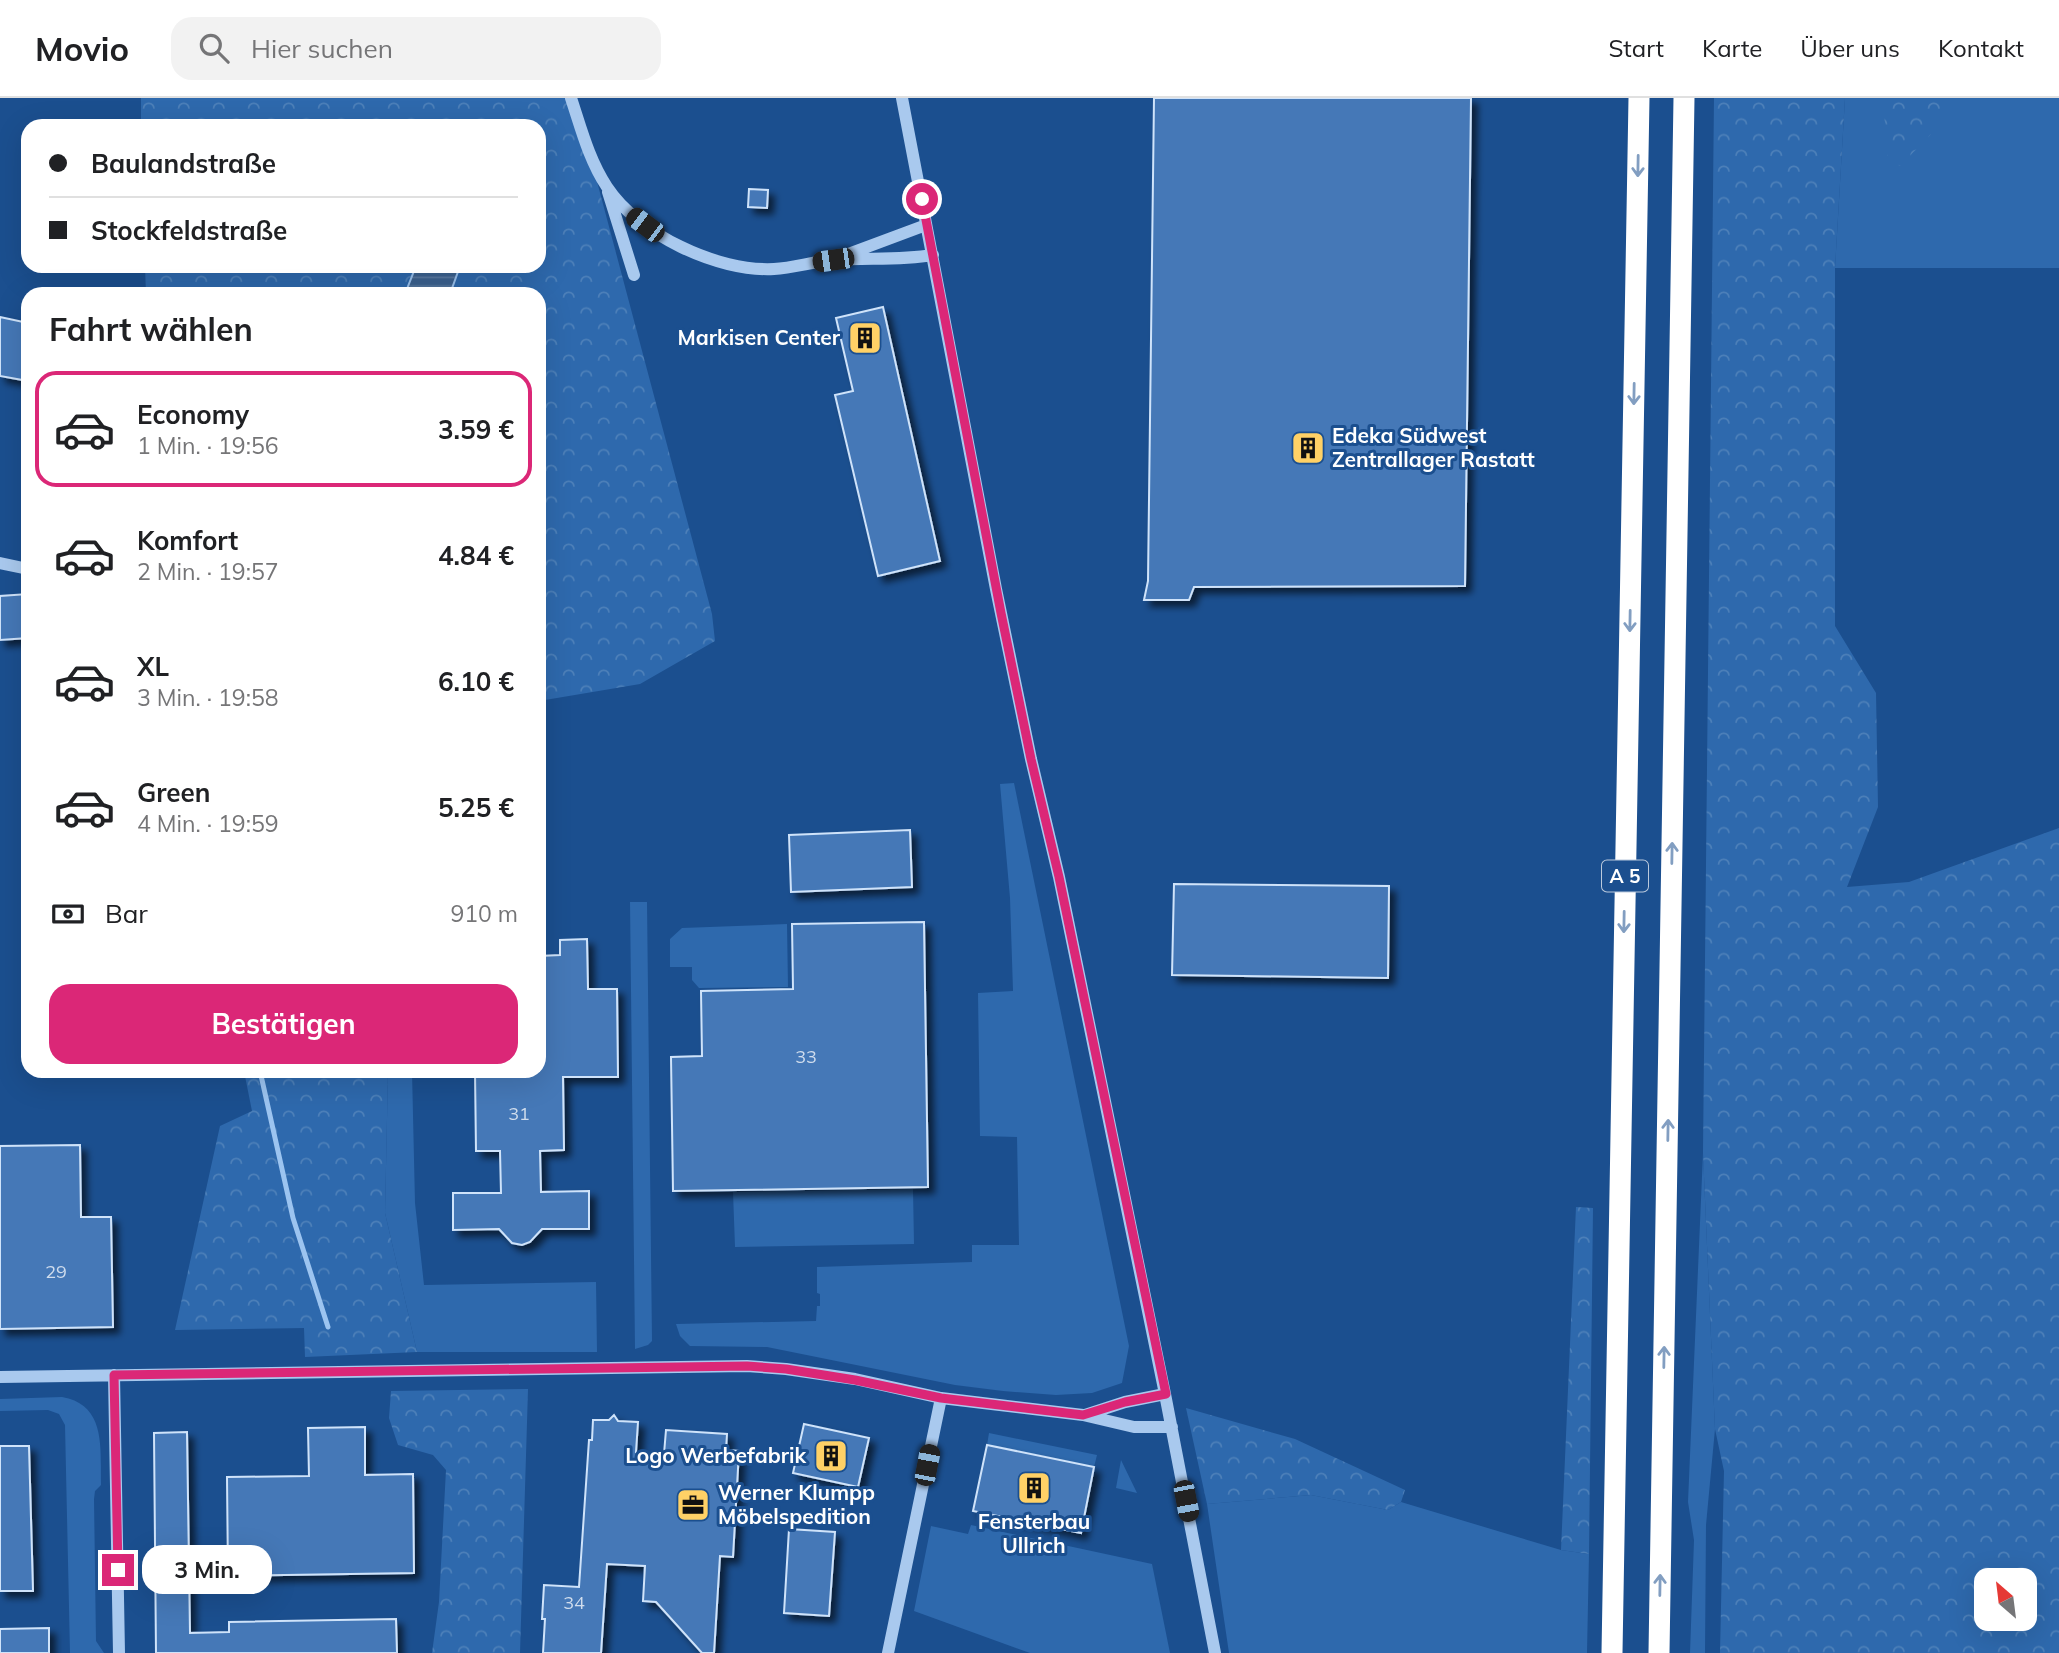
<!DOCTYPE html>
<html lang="de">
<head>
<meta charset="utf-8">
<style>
	:root { --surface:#fff; --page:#f2f2f2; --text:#202124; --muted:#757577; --line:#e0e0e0; --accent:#db2777 }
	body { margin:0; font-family:Mulish,sans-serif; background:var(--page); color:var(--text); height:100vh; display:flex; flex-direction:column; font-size:26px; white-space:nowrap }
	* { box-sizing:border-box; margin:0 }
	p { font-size:23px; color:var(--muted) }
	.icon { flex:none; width:38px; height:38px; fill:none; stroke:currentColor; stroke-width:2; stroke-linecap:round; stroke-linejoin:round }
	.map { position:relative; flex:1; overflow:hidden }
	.details { position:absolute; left:21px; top:189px; width:525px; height:791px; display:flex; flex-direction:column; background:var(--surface); border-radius:21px; box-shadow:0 7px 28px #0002 }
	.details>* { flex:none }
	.top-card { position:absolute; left:21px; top:21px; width:525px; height:154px; border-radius:21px; box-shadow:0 7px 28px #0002; display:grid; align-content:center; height:154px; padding:0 28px; background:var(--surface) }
	.needle { width:46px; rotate:332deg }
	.fabs { position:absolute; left:1974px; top:1470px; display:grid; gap:14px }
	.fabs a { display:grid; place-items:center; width:63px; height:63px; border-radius:14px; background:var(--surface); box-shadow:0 7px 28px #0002; font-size:35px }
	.end { position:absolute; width:32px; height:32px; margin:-16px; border:9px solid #db2777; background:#fff; box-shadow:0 0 0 4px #fff }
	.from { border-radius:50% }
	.bubble { position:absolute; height:49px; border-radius:21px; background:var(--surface); box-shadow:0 7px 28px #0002; font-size:23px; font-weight:700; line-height:49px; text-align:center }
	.car { position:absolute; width:21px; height:42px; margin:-21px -10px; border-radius:9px; box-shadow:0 0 5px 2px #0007; background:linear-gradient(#222 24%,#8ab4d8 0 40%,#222 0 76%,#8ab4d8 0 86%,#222 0) }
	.top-card b { display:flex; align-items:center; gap:24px; height:66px; font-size:26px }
	.top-card b+b { border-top:2px solid var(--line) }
	.top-card i { width:18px; height:18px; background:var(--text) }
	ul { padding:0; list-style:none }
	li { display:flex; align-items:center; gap:21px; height:116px; margin:0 14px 10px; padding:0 14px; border:4px solid transparent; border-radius:21px }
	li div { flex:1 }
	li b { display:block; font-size:26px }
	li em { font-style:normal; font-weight:700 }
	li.selected { border-color:var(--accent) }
	li>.icon { width:63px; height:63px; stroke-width:1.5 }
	h2 { padding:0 28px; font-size:32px; line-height:84px }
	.pay { display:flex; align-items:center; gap:18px; height:77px; padding:0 28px; font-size:26px }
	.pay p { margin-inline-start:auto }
	.primary-button { display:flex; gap:14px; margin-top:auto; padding:14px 28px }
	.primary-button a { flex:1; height:80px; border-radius:21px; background:var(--accent); color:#fff; font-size:28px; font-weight:700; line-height:80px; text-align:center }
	header { display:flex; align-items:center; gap:42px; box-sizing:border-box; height:98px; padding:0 35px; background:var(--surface); border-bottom:2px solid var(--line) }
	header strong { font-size:33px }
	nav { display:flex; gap:38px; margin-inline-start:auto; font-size:24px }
	.search { width:490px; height:63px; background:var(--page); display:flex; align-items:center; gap:18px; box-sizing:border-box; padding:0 24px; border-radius:21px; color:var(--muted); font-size:26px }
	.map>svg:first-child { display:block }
	.grass { fill:#2e69ad }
	.forest { fill:url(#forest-crowns); fill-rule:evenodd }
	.water { fill:url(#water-rules); stroke:#9cc4f0; stroke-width:2 }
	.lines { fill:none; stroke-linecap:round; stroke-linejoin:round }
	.stream { stroke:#9cc4f0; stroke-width:5 }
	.building { fill:#4478b7; stroke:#cfe3fa; stroke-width:2; filter:url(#shadow) }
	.minor { stroke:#a9c9ee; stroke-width:12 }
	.highway { stroke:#fff; stroke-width:21 }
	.oneway { stroke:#829ec1 }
	.route { stroke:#db2777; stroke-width:9 }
	.labels { text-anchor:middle; stroke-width:6; stroke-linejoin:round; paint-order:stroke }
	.number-label { font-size:18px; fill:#d0dded }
	.shield { fill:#1b4f8f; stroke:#bbcadd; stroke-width:2 }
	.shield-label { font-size:19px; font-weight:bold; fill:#fff }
	.poi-label { font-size:21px; font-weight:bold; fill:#fff; stroke:#1b4f8f; text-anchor:end }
</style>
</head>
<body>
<header>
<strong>Movio</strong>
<div class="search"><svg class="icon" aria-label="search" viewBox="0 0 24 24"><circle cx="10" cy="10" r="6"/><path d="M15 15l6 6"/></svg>Hier suchen</div>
<nav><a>Start</a><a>Karte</a><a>Über uns</a><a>Kontakt</a></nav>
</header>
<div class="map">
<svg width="2059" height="1555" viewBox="0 0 2059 1555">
	<defs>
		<pattern id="forest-crowns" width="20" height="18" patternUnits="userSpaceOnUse" patternTransform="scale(1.75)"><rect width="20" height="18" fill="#2e69ad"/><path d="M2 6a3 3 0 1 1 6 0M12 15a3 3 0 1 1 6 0" fill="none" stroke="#4d80b9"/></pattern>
		<pattern id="water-rules" width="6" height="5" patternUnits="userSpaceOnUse" patternTransform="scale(1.75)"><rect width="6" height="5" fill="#3c6290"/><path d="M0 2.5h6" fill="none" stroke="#597aa1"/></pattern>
		<filter id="shadow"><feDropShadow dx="6" dy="6" stdDeviation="3.5" flood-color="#0009"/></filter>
	</defs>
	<rect width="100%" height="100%" fill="#1b4f8f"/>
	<path class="grass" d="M1845,0H2059V170H1835Z
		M1014,685L1129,1248L1122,1285L1092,1295L1056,1297L1003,1293L955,1287L767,1249L690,1248L680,1238L676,1226L816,1223L817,1208H820V1196L817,1195V1169L972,1164V1147H1019L1017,1039L980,1038L978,895L1013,893L1010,800L1000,686Z
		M630,804H647L652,1243L648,1247L635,1251Z
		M787,826L788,889L699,890L692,882V869H670V841L682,830Z
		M388,973H412L415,1105L424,1187L596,1184L597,1254H417L385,1115Z
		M1703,1055L1715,1331L1706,1427L1705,1555H1690L1694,1442L1688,1404Z
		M913,1091L914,1146L735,1149L733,1094Z
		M62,1299C107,1307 100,1351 101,1387L95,1393L94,1401L96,1543L104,1555H70L65,1327L59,1316L48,1312L0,1313V1301Z
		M989,1335L1097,1357L1094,1369L987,1347Z
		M1121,1362L1137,1395L1116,1390Z
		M1311,1397L1388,1412L1401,1404L1561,1452L1589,1456L1587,1555H1229L1207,1406Z
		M971,1427L1152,1466L1170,1555H1030L914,1513L931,1428L968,1436Z"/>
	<path class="forest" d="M141,0H571L591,61L712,516L715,543L640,586L539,603V196H450L460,168H539V28H489L464,22L458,28H141Z
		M1714,0H1845L1835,170V528L1876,595L1878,709L1847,789L1909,784L2059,730V1555H1720L1724,1373L1715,1331L1703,1055ZM1986,1482H2025V1521H1986Z
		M1880,0H1949L1939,28L1900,68L1887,61L1888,39Z
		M145,168H416L405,196H146Z
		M244,973H388L385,1115L417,1254L305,1259L304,1230L175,1232L220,1028L252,1013Z
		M1576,1109L1593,1110L1589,1456L1561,1452Z
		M528,1291L520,1555H432L439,1504L446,1372L433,1357L398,1347L389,1320L391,1293Z
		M1186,1310L1295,1341L1405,1392L1401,1404L1388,1412L1311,1397L1207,1406Z"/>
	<path class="water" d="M416,168H460L450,196H405Z"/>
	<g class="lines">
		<path class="stream" d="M260,973L293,1120L328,1229"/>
	</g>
	<path class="building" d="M1154,0H1471L1465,488L1194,489L1189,502H1144L1148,483Z
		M749,91L768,92L767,110L748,109Z
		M883,209L940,463L878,478L835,297L853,293L836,220Z
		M0,219L28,225V283L0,278Z
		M28,496V540L0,542V498Z
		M910,732L912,789L791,794L789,737Z
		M1174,786L1389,788L1388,880L1172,877Z
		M924,824L928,1089L673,1093L671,959L702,958L701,893L793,891L792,826Z
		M587,841L588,891H617L618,979H563L564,1052L540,1053L541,1094L589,1093V1131H542L530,1144L522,1147L512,1145L499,1131L453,1132V1095H501L500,1053H476L475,973H539V858L560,857V842Z
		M80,1047L81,1119H111L113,1229L0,1231V1048Z
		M614,1317L618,1323L638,1324L636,1354L664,1356L666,1332L727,1336L726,1352L739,1353L733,1459L720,1458L714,1555H702L656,1504L643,1503L645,1468L607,1466L601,1555H543L545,1521H542L544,1487L579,1489L589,1342H592L593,1322H609Z
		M804,1326L869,1340L858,1389L793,1375Z
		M365,1329V1377L413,1376L414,1475L228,1478L227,1379L309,1378L308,1330Z
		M187,1334L190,1535L229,1534V1524L396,1521L397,1555H156L154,1335Z
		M987,1347L1094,1369L1081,1435L973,1413Z
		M0,1348H29L33,1493H0Z
		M789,1431L835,1434L829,1518L784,1515Z
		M49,1530V1555H0V1531Z"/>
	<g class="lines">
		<path class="minor" d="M571,0C581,30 589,62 607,89C638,136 717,174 774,171C793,170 812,164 832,162C866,159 897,163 933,157
			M902,0L996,491L1031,661L1059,779L1165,1296L1215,1555
			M608,94L634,177
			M840,159L926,127
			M0,465L28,471
			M114,1277L119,1555
			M0,1279L747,1268L786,1271L855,1281L941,1300L1083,1317L1134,1329H1172
			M1085,1317L1125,1304L1165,1296
			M888,1555L941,1300"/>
		<path class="highway" d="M1612,1555L1639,0
			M1659,1555L1684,0"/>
	</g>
	<defs><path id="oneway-shaft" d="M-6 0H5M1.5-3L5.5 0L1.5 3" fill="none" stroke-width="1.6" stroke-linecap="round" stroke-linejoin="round" transform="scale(1.75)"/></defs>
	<g class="oneway">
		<use href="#oneway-shaft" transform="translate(1638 68) rotate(91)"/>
		<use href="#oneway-shaft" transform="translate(1634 296) rotate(91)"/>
		<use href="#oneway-shaft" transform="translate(1630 523) rotate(91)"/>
		<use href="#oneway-shaft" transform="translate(1672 755) rotate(-89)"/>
		<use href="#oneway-shaft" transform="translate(1624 824) rotate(91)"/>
		<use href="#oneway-shaft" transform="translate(1668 1032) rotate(-89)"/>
		<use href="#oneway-shaft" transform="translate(1664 1259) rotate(-89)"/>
		<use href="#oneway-shaft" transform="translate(1660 1487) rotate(-89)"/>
	</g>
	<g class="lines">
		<path class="route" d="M118,1472L114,1277L747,1268L786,1271L855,1282L941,1300L1083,1317L1125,1304L1166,1296L1059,779L1031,661L1001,515L922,101"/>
	</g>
	<defs>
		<symbol id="building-square" viewBox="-11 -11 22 22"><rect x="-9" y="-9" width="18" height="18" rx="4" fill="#ffd166" stroke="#1b4f8f"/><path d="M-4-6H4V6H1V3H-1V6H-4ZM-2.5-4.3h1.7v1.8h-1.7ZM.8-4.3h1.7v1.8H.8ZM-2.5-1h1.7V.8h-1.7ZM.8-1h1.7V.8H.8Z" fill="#111"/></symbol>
		<symbol id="office-square" viewBox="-11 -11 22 22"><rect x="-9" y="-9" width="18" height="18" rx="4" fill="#ffd166" stroke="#1b4f8f"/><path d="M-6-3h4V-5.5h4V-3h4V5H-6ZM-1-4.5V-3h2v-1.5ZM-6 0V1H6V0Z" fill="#111"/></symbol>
	</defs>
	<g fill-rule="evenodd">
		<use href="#building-square" x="846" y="221" width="38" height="38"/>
		<use href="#building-square" x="1289" y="331" width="38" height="38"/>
		<use href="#building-square" x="812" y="1339" width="38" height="38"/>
		<use href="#building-square" x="1015" y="1371" width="38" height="38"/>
		<use href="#office-square" x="674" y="1388" width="38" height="38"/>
	</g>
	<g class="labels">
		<g class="number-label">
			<text x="806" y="965">33</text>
			<text x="519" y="1022">31</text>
			<text x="56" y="1180">29</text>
			<text x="574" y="1511">34</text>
		</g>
		<rect class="shield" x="1602" y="762.5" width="46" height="31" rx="5"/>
		<g class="shield-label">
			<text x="1625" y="785">A 5</text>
		</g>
		<g class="poi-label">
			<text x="840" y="247">Markisen Center</text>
			<text x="1332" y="345" text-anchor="start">Edeka Südwest<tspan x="1332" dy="24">Zentrallager Rastatt</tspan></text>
			<text x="806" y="1365">Logo Werbefabrik</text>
			<text x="718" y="1402" text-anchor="start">Werner Klumpp<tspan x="718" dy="24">Möbelspedition</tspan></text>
			<text x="1034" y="1431" text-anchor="middle">Fensterbau<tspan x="1034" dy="24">Ullrich</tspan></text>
		</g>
	</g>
</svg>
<div class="fabs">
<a><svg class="needle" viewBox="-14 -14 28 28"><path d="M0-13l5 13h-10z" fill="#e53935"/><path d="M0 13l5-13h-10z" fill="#757577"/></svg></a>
</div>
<i class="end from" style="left:922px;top:101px"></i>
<i class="end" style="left:118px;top:1472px"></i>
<div class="bubble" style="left:142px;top:1447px;width:130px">3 Min.</div>
<i class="car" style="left:645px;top:127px;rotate:307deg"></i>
<i class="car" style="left:833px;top:162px;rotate:262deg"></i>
<i class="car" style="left:927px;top:1367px;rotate:11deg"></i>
<i class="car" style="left:1186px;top:1403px;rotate:169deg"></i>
<div class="top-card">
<b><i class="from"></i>Baulandstraße</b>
<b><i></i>Stockfeldstraße</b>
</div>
<section class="details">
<h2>Fahrt wählen</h2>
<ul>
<li class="selected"><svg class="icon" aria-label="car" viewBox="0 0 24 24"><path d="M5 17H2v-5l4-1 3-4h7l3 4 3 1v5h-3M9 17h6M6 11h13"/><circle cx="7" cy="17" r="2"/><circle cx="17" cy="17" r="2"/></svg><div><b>Economy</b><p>1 Min. · 19:56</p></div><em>3.59 €</em></li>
<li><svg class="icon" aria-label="car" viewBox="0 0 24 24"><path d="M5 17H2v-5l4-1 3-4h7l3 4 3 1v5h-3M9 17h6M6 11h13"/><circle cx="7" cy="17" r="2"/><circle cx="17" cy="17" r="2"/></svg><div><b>Komfort</b><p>2 Min. · 19:57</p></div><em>4.84 €</em></li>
<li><svg class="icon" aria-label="car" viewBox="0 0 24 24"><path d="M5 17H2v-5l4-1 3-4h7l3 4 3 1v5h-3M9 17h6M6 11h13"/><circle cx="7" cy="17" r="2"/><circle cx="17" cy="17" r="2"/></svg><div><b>XL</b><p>3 Min. · 19:58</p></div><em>6.10 €</em></li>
<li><svg class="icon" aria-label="car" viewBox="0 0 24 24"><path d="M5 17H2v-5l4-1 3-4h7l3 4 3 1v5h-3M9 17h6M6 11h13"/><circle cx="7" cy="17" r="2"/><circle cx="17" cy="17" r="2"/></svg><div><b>Green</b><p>4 Min. · 19:59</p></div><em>5.25 €</em></li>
</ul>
<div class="pay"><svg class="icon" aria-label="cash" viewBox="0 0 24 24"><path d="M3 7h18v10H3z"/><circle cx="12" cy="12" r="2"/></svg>Bar<p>910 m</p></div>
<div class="primary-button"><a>Bestätigen</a></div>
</section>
</div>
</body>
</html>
